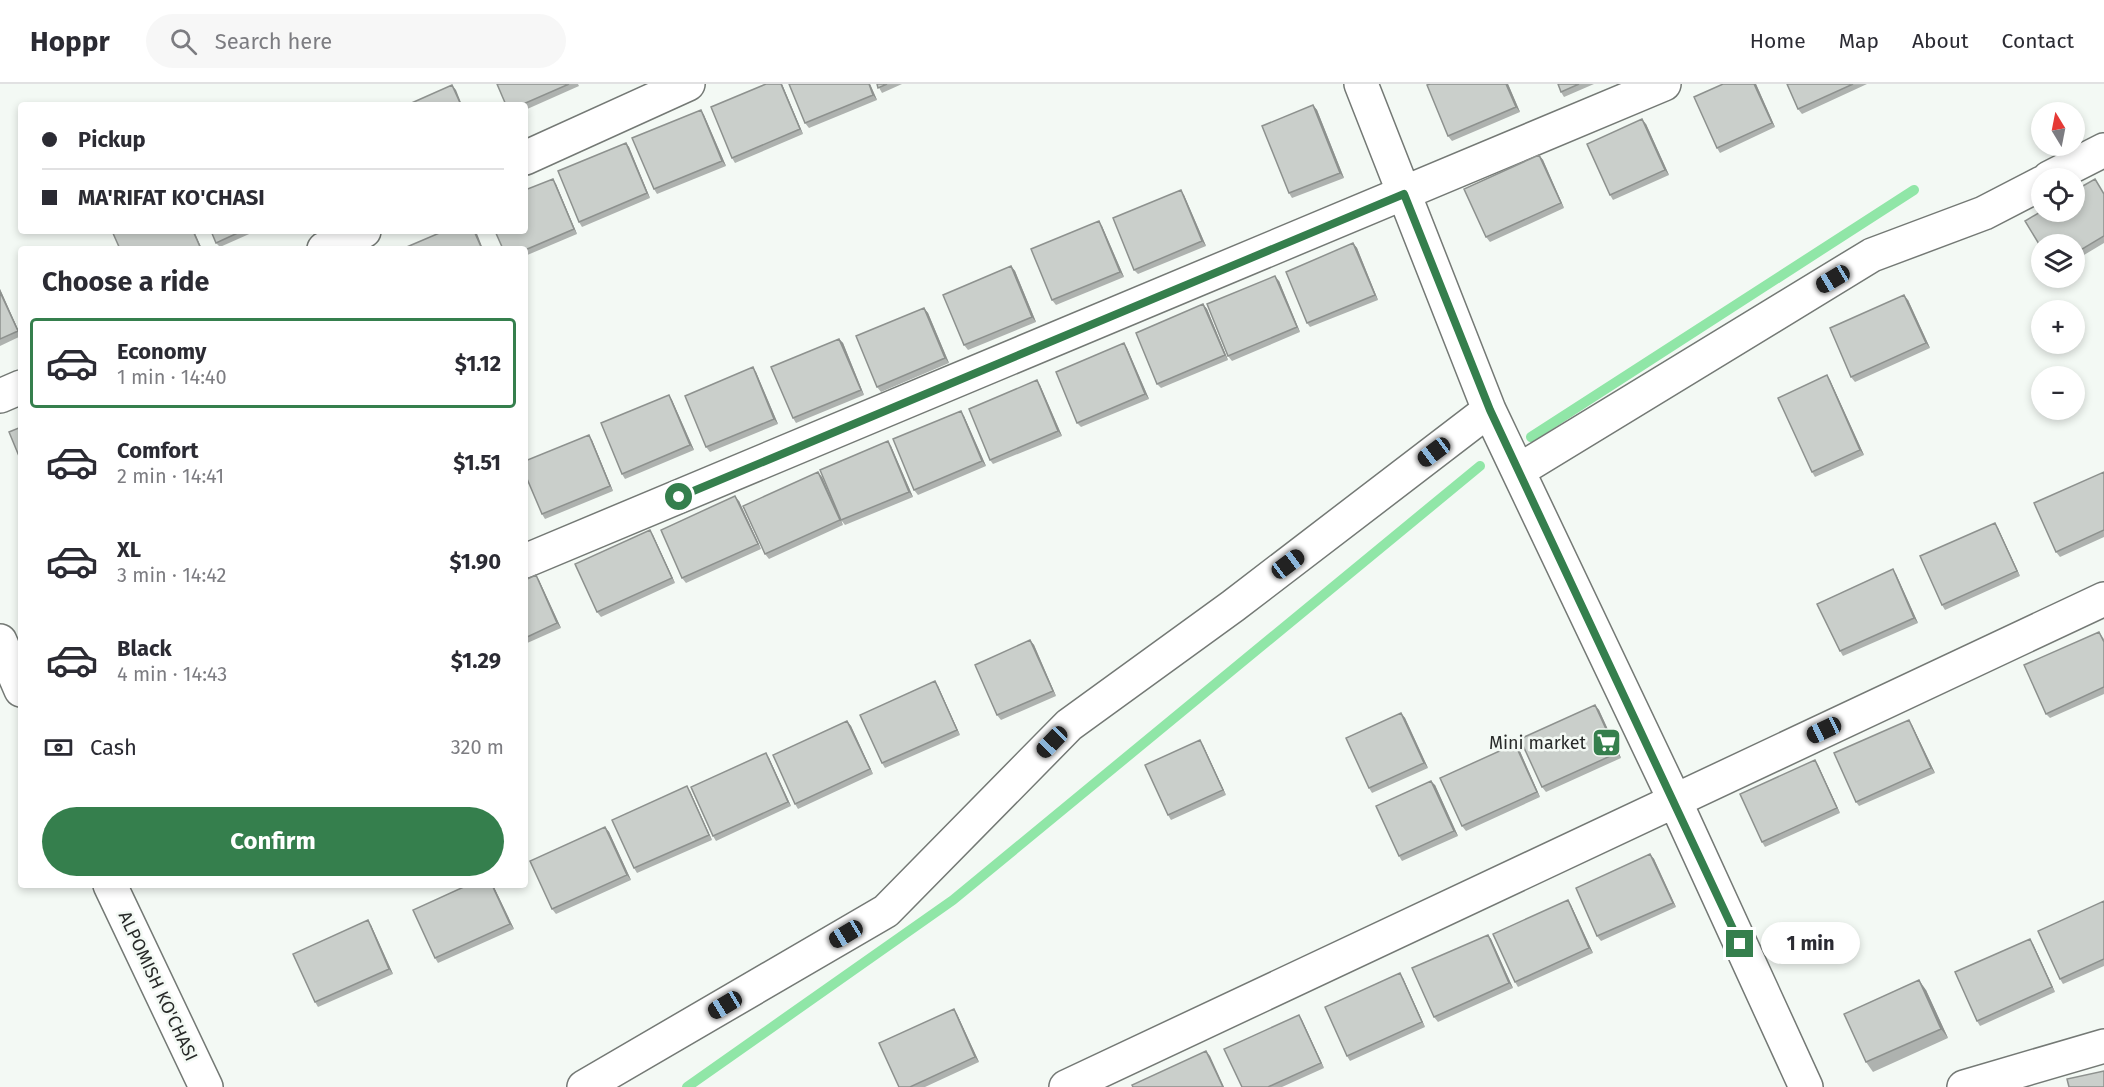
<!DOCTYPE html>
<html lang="en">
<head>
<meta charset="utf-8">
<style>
	:root { --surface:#fff; --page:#f7f7f7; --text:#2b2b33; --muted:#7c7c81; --line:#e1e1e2; --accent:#357f4d }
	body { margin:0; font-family:"Fira Sans",sans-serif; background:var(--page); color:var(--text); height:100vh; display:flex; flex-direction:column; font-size:22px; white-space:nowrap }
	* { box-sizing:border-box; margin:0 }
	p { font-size:20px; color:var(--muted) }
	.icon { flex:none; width:33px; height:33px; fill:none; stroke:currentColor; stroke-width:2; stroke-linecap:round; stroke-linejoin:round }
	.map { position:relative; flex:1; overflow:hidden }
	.drawer { position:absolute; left:18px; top:162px; width:510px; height:642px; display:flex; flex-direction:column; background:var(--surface); border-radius:6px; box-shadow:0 3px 9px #0003 }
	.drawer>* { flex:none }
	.top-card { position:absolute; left:18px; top:18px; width:510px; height:132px; border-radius:6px; box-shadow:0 3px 9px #0003; display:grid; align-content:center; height:132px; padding:0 24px; background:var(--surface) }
	.needle { width:39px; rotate:350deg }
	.fabs { position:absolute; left:2031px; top:18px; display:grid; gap:12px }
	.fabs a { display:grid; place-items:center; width:54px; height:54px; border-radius:50%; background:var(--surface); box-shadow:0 3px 9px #0003; font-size:30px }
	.end { position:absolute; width:27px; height:27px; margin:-14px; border:8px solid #357f4d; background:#fff; box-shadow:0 0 0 3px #fff }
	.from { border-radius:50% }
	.bubble { position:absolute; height:42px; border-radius:21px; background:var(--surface); box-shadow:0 3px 9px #0003; font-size:20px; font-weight:700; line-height:42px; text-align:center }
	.car { position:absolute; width:18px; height:36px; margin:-18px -9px; border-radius:8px; box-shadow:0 0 4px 2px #0007; background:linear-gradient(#222 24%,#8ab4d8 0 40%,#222 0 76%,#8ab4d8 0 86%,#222 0) }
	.top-card b { display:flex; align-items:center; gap:21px; height:57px; font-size:22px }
	.top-card b+b { border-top:2px solid var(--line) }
	.top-card i { width:15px; height:15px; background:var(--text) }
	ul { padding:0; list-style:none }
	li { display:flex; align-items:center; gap:18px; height:90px; margin:0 12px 9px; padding:0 12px; border:3px solid transparent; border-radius:6px }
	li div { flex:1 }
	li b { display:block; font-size:22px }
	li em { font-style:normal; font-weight:700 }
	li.current { border-color:var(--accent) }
	li>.icon { width:54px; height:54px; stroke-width:1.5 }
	h2 { padding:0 24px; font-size:27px; line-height:72px }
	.pay { display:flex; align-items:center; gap:15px; height:66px; padding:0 24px; font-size:22px }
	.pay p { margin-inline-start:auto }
	.action { display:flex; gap:12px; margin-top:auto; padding:12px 24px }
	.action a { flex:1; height:69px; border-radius:36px; background:var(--accent); color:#fff; font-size:24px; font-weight:700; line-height:69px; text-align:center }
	header { display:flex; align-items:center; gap:36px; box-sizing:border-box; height:84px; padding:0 30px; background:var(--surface); border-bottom:2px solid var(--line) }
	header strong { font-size:28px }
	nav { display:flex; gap:33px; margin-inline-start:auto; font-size:21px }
	.search { width:420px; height:54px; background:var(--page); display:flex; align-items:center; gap:15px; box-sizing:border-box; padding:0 21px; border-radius:33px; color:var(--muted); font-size:22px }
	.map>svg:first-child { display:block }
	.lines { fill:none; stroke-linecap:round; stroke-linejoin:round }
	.stream { stroke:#90e6a7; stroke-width:10 }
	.minor-casing { stroke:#747975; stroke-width:36 }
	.minor { stroke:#fff; stroke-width:33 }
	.wall { fill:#aeb2af }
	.shaded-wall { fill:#8d918e }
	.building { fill:#cacfcb; stroke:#8d918e; stroke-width:1.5 }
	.route { stroke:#357f4d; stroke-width:8 }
	.labels { text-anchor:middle; stroke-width:5; stroke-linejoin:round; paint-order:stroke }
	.poi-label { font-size:18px; fill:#282a29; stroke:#f3f9f4; text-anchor:end }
	.street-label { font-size:18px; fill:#282a29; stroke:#f3f9f4 }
</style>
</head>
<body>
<header>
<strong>Hoppr</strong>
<div class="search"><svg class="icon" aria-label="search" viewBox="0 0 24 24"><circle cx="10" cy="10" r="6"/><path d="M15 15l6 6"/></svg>Search here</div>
<nav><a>Home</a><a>Map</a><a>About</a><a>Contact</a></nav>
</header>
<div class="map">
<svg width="2104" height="1003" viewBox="0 0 2104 1003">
	<rect width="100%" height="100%" fill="#f3f9f4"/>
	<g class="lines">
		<path class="stream" d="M1531,353L1914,106
			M687,1003L953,816L1480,382"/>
		<defs>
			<path id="minor" d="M1361,0L1489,326L1675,717L1806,1003
				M525,74L688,0
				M2049,94L2104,66
				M324,165L364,147
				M0,312L21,303
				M1518,387L1872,171L1984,129L2042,99
				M525,477L1664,0
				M0,557L21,606
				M110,801L206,1003
				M584,1003L886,827L1069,641L1233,522L1489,326
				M1066,1003L2104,515
				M1964,1003L2104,962"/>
		</defs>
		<use href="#minor" class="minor-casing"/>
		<use href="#minor" class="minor"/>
	</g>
	<path class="wall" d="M497,0H578L579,2L525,26V21H506Z
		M782,0L803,50L735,79L732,74Z
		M789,0H870L877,16L809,44L805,39Z
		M877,0H902L882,9Z
		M1508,0L1520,28L1452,57L1448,52Z
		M1558,0H1594L1564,13L1561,8Z
		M1723,0H1756L1775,43L1720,69L1717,64Z
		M1787,0H1867L1802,30L1798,25Z
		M1313,21L1317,26L1344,94L1292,114L1289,109Z
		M701,26L704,31L726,82L657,110L654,105Z
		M1646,40L1669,91L1613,116L1610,111Z
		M626,59L629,63L650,114L582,143L579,138Z
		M1539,71L1543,76L1564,124L1490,158L1486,153Z
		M556,100L577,150L525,172V165Z
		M2104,110V159L2074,177V160Z
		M1184,111L1206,162L1138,190L1134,186Z
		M1102,142L1124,193L1056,221L1052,216Z
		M211,147H256L220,163L216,159Z
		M1353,159L1357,164L1378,216L1310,243L1307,239Z
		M1011,182L1015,187L1036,238L968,266L964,261Z
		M1279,197L1300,248L1232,277L1228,272Z
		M0,205L21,252L0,262Z
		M1908,216L1930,264L1855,298L1851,293Z
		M1203,220L1207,225L1228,276L1161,304L1157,300Z
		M924,224L928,229L949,279L881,308L877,303Z
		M839,255L843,259L864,311L796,339L793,334Z
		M1124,259L1127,264L1149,315L1081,343L1077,339Z
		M756,288L778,340L710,368L706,363Z
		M1827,291L1830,296L1864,371L1815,393L1812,388Z
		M1040,301L1062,352L993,380L990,376Z
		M669,311L672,316L694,366L625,395L622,390Z
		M964,332L986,382L918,411L914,406Z
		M592,356L613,407L545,435L542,430Z
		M891,362L913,413L845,441L841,436Z
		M2104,388V453L2060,473L2056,468Z
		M822,393L843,441L769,475L765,470Z
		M739,417L761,465L686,499L682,494Z
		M1998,444L2020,492L1945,526L1942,521Z
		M650,446L653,451L675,499L601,533L597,528Z
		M1896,490L1918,539L1843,572L1840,567Z
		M536,491L539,496L561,544L525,560V496Z
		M2099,548L2104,555V610L2050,634L2046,630Z
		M1030,556L1034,561L1056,612L1001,636L997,631Z
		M938,602L960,651L885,684L882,679Z
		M1595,621L1599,626L1621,674L1546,708L1542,703Z
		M1401,629L1405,634L1428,684L1372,709L1369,704Z
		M847,637L851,642L873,690L798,725L795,720Z
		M1912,641L1935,689L1859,722L1856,718Z
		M1515,660L1519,665L1540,713L1466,747L1462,742Z
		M1203,661L1226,711L1171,736L1168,731Z
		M769,674L791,722L716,757L713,752Z
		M1815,676L1818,681L1840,729L1765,763L1762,758Z
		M1435,701L1458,752L1402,777L1399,772Z
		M690,707L712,756L637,789L634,784Z
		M605,743L609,748L631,796L556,830L552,825Z
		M1650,770L1654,775L1676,823L1601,857L1597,852Z
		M493,801L514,845L438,879L435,874Z
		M1568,816L1571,821L1593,869L1518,903L1515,898Z
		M2104,817V882L2063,900L2060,895Z
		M371,841L393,890L318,923L315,918Z
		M1488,851L1491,855L1513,904L1438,938L1434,933Z
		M2033,860L2055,908L1980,942L1977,937Z
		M1403,894L1425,943L1350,977L1347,972Z
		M1926,906L1948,954L1873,988L1866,978Z
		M954,925L957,930L979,978L925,1003H899Z
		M1299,931L1302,936L1324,984L1282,1003H1242Z"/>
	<path class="shaded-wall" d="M781,0H782L803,50L800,45Z
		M869,0H870L877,16L873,11Z
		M1506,0H1508L1520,28L1516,23Z
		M1754,0H1756L1775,43L1772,39Z
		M452,1L456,6L462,21H461Z
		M1313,21L1317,26L1344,94L1340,89Z
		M701,26L704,31L726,82L722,77Z
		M1642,35L1646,40L1669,91L1665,86Z
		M626,59L629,63L650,114L647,109Z
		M1539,71L1543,76L1564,124L1561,119Z
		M553,95L556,100L577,150L574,145Z
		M1181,106L1184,111L1206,162L1202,157Z
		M1099,137L1102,142L1124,193L1120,188Z
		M193,147H194L202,165H201Z
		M474,147H476L483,165H482Z
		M1353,159L1357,164L1378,216L1375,211Z
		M1011,182L1015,187L1036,238L1032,233Z
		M1275,192L1279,197L1300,248L1297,243Z
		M0,205L21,252L18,247L0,208Z
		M1904,211L1908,216L1930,264L1926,259Z
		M1203,220L1207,225L1228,276L1225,271Z
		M924,224L928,229L949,279L945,274Z
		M839,255L843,259L864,311L861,306Z
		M1124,259L1127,264L1149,315L1145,310Z
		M753,283L756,288L778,340L774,335Z
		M1827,291L1830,296L1864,371L1860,366Z
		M1037,296L1040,301L1062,352L1058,347Z
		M669,311L672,316L694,366L690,361Z
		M961,327L964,332L986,382L982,377Z
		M589,351L592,356L613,407L610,402Z
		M888,357L891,362L913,413L909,408Z
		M818,388L822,393L843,441L840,436Z
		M735,412L739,417L761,465L758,460Z
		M1995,439L1998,444L2020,492L2017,487Z
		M650,446L653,451L675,499L672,494Z
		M1893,485L1896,490L1918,539L1914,534Z
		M536,491L539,496L561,544L557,539Z
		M1030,556L1034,561L1056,612L1053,607Z
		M935,597L938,602L960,651L957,646Z
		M1595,621L1599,626L1621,674L1617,669Z
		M1401,629L1405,634L1428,684L1424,679Z
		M1909,636L1912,641L1935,689L1931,684Z
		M847,637L851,642L873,690L870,685Z
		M1200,656L1203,661L1226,711L1223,706Z
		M1515,660L1519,665L1540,713L1537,708Z
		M766,669L769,674L791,722L788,718Z
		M1815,676L1818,681L1840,729L1837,724Z
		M1431,697L1435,701L1458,752L1454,747Z
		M687,702L690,707L712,756L709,751Z
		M605,743L609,748L631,796L627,791Z
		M1650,770L1654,775L1676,823L1673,819Z
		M492,801H493L514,845L510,840Z
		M1568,816L1571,821L1593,869L1589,864Z
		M368,836L371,841L393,890L389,885Z
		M1488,851L1491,855L1513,904L1509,899Z
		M2030,855L2033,860L2055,908L2052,903Z
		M1400,889L1403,894L1425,943L1422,938Z
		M1919,896L1926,906L1948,954L1941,945Z
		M954,925L957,930L979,978L975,973Z
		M1299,931L1302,936L1324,984L1321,979Z
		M1206,967L1210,972L1224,1003H1223Z"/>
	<path class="building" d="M497,0H569L521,21H506Z
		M766,0H781L800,45L732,74L711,23Z
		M789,0H869L873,11L805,39Z
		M877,0H887L878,4Z
		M1430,0H1506L1516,23L1448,52L1427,1Z
		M1558,0H1579L1561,8Z
		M1723,0H1754L1772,39L1717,64L1694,13Z
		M1787,0H1853L1798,25Z
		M452,1L461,21H407Z
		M1313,21L1340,89L1289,109L1262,42Z
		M701,26L722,77L654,105L632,54Z
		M1642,35L1665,86L1610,111L1587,60Z
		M626,59L647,109L579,138L558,87Z
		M1539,71L1561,119L1486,153L1464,105Z
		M553,95L574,145L525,166V165H503L495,147H525V106Z
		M2095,95L2104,110V152L2074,170V160H2042V165L2025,137L2042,127L2074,128V107Z
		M1181,106L1202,157L1134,186L1113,134Z
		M1099,137L1120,188L1052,216L1031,165Z
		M112,147H193L201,165H120Z
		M211,147H242L216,159Z
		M444,147H474L482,165H402Z
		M1353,159L1375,211L1307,239L1286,188Z
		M1011,182L1032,233L964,261L943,211Z
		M1275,192L1297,243L1228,272L1207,220Z
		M0,208L18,247L0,255Z
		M1904,211L1926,259L1851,293L1830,244Z
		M1203,220L1225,271L1157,300L1136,249Z
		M924,224L945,274L877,303L856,252Z
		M839,255L861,306L793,334L771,283Z
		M1124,259L1145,310L1077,339L1056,288Z
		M753,283L774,335L706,363L685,312Z
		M1827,291L1860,366L1812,388L1778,314Z
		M1037,296L1058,347L990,376L969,325Z
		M669,311L690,361L622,390L601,339Z
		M961,327L982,377L914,406L893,355Z
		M21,343V377L9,348Z
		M589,351L610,402L542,430L525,390V377Z
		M888,357L909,408L841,436L820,386Z
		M818,388L840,436L765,470L743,422Z
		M2104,388V446L2056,468L2034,419Z
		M735,412L758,460L682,494L661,446Z
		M1995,439L2017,487L1942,521L1920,472Z
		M650,446L672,494L597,528L575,480Z
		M1893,485L1914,534L1840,567L1817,520Z
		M536,491L557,539L525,554V496Z
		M2099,548L2104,558V603L2046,630L2024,581Z
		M1030,556L1053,607L997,631L975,581Z
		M935,597L957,646L882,679L860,631Z
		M1595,621L1617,669L1542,703L1520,655Z
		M1401,629L1424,679L1369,704L1346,654Z
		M1909,636L1931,684L1856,718L1834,669Z
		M847,637L870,685L795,720L773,671Z
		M1200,656L1223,706L1168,731L1145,681Z
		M1515,660L1537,708L1462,742L1440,694Z
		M766,669L788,718L713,752L691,703Z
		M1815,676L1837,724L1762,758L1740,710Z
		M1431,697L1454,747L1399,772L1376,722Z
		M687,702L709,751L634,784L612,736Z
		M605,743L627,791L552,825L530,777Z
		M1650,770L1673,819L1597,852L1576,804Z
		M468,801H492L510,840L435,874L413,826Z
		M1568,816L1589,864L1515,898L1493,850Z
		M2104,817V875L2060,895L2038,847Z
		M368,836L389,885L315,918L293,870Z
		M1488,851L1509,899L1434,933L1412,884Z
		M2030,855L2052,903L1977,937L1955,888Z
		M1400,889L1422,938L1347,972L1325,923Z
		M1919,896L1941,945L1866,978L1844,930Z
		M954,925L975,973L910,1003H899L879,959Z
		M1299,931L1321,979L1268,1003H1242L1224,965Z
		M1206,967L1223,1003H1133L1132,1001Z
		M2104,987V1003H2069L2067,995Z"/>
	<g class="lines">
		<path class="route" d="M679,413L1404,110L1490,326L1740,860"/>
	</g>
	<defs>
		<symbol id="supermarket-square" viewBox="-11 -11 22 22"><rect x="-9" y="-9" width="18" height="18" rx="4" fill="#357f4d" stroke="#f3f9f4"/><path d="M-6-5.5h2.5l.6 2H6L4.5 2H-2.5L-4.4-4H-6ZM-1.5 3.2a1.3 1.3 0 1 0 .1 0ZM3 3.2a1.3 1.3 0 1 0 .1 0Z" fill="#fff"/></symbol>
	</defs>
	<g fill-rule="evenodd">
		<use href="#supermarket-square" x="1590" y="642" width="33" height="33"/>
	</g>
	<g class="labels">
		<g class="poi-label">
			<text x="1586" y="665">Mini market</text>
		</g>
		<g class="street-label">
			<text transform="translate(158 902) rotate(65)" y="6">ALPOMISH KO'CHASI</text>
		</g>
	</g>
</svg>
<div class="fabs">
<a><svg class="needle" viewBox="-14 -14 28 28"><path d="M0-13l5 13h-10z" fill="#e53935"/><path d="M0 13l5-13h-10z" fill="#7c7c81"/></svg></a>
<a><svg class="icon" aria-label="locate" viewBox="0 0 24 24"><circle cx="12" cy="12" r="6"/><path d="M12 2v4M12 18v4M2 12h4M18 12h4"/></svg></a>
<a><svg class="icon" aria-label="layers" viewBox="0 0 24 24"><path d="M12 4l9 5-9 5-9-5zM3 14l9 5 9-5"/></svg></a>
<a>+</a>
<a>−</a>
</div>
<i class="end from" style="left:679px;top:413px"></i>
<i class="end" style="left:1740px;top:860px"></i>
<div class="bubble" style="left:1761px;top:838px;width:99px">1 min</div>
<i class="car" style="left:1833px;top:195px;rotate:239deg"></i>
<i class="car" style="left:1434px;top:368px;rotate:233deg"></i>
<i class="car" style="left:1288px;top:480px;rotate:53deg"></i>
<i class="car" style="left:1824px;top:646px;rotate:245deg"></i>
<i class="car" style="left:1052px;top:658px;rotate:224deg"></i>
<i class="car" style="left:846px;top:850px;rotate:239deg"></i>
<i class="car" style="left:725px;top:921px;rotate:239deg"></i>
<div class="top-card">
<b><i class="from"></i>Pickup</b>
<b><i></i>MA'RIFAT KO'CHASI</b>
</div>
<section class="drawer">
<h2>Choose a ride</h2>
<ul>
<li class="current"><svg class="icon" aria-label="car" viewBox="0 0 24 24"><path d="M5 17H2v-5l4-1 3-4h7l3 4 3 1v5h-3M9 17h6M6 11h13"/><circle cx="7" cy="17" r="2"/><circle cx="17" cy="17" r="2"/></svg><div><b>Economy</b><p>1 min · 14:40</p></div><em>$1.12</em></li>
<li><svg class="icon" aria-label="car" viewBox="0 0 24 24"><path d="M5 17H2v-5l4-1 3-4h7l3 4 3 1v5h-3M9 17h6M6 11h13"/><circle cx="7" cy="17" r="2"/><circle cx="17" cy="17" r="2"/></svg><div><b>Comfort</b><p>2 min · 14:41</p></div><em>$1.51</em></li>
<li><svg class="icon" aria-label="car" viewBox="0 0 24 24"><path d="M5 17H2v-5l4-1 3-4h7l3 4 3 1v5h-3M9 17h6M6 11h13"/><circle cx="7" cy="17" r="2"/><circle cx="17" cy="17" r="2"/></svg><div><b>XL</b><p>3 min · 14:42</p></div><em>$1.90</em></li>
<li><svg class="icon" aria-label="car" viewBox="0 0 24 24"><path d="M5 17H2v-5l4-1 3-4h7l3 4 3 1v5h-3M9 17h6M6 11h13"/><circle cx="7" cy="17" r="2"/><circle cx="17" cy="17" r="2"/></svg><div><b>Black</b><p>4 min · 14:43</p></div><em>$1.29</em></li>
</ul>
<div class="pay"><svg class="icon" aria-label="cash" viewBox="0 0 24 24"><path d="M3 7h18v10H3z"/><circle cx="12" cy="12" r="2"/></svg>Cash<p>320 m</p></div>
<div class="action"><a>Confirm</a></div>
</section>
</div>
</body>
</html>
